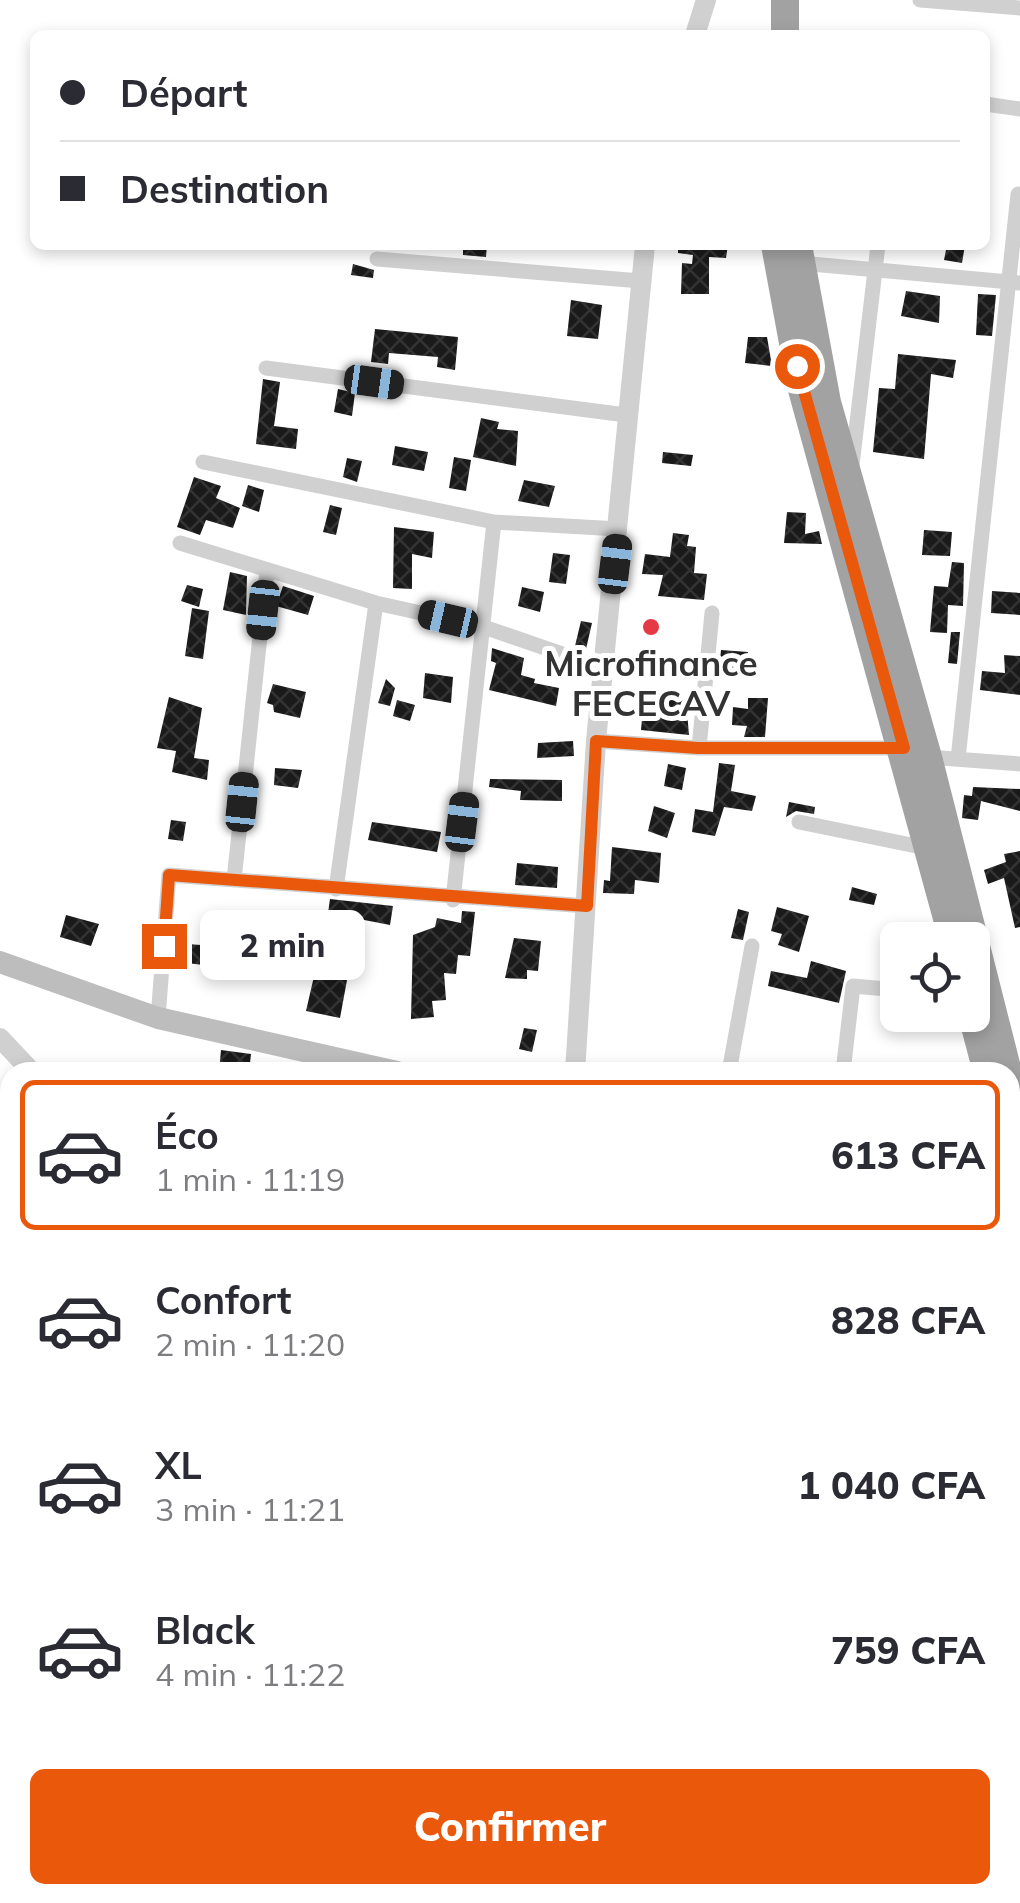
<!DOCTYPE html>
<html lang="fr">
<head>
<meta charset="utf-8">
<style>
	:root { --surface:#fff; --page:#f2f2f3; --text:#2b2b33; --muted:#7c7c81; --line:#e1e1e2; --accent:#ea580c }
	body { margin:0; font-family:Mulish,sans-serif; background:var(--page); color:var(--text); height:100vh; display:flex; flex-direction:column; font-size:38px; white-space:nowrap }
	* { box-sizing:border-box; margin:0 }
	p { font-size:32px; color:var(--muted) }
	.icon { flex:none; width:55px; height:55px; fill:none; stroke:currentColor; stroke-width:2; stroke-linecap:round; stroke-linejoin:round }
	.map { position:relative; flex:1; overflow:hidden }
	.sheet { position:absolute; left:0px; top:1062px; width:1020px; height:842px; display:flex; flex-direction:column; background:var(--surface); border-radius:30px 30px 0 0; box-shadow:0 5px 15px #0003 }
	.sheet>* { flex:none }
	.hud { position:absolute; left:30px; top:30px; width:960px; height:220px; border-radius:15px; box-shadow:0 5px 15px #0003; display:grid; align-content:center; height:220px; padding:0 30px; background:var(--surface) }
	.controls { position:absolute; left:880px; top:922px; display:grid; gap:20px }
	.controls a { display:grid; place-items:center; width:110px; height:110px; border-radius:15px; background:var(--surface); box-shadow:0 5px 15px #0003; font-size:50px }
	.end { position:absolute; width:45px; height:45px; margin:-22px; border:12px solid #ea580c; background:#fff; box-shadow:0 0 0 5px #fff }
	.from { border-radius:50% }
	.bubble { position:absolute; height:70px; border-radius:15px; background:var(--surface); box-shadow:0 5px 15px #0003; font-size:32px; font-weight:800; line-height:70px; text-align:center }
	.car { position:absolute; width:30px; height:60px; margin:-30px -15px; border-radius:12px; box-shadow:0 0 8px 2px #0007; background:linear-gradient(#222 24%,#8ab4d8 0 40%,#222 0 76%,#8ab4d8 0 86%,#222 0) }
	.hud b { display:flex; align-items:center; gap:35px; height:95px; font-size:38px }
	.hud b+b { border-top:2px solid var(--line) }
	.hud i { width:25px; height:25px; background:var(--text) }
	ul { padding:18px 0 0; list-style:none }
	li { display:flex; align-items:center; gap:30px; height:150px; margin:0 20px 15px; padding:0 10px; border:5px solid transparent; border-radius:15px }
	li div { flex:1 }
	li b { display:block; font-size:38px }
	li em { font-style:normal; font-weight:800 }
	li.current { border-color:var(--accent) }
	li>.icon { width:90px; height:90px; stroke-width:1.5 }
	.button { display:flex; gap:20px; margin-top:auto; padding:20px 30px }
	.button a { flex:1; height:115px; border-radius:15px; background:var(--accent); color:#fff; font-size:40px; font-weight:800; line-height:115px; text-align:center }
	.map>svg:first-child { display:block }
	.building { fill:url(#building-cross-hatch) }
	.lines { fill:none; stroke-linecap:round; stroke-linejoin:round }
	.minor { stroke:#d0d0d0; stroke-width:15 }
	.tertiary { stroke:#d0d0d0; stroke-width:20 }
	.secondary { stroke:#bdbdbd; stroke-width:22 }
	.trunk { stroke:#a2a2a2; stroke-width:28 }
	.route { stroke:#ea580c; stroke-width:12 }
	.poi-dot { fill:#e63946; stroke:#fff; stroke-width:4 }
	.labels { text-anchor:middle; stroke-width:10; stroke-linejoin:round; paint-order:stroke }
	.poi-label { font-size:35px; font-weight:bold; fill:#333; stroke:#fff }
</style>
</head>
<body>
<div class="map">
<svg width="1020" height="1903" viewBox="0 0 1020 1903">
	<defs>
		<pattern id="building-cross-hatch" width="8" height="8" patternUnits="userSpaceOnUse" patternTransform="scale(2.5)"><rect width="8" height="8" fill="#1a1a1a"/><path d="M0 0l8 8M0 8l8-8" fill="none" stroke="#333"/></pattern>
	</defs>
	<rect width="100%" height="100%" fill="#fff"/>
	<path class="building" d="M463,245H487L486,257L463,255Z
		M678,245H728L726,258L709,257V294H681L682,263L692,264L693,255L678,253Z
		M947,245H965L962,263L944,260Z
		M353,264L374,270L373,278L351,275Z
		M906,291L940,296L939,323L901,316Z
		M978,294L996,295L992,336L976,335Z
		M571,300L602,305L598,339L567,336Z
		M375,329L458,337L455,370L437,367L438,357L389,353L388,364L371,362Z
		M748,337H767L772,366L745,363Z
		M898,354L956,360L953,378L931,374L924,459L873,452L879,388L895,389Z
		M263,379L280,382L274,426L298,429L296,449L256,444Z
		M338,389L355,393L352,416L334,412Z
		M481,418L499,422L497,429L518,431L516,466L473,457Z
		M395,446L428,452L424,471L392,465Z
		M663,452L693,455L691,466L662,463Z
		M454,457L471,460L466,491L449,488Z
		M347,458L362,461L357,482L343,477Z
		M194,477L221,486L216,498L240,508L233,528L206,520L200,535L177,527Z
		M524,480L555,486L549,507L518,501Z
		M248,485L264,490L259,512L242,506Z
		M330,505L342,508L336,535L323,532Z
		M787,512L806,513L805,534L819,531L822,544L784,543Z
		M394,527L434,532L432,558L412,554V589L393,588Z
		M924,530L952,532L950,556L922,555Z
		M673,533L689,535L687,546L696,547L694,573L707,574L704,600L658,596L663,575L642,574L645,554L670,557Z
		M553,553L570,555L566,584L549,582Z
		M952,562L964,563L963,606L948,605L947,633L930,632L934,586L948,587Z
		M230,572L247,576L246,615L223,610Z
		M187,585L203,589L199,607L181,601Z
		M283,586L314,596L308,615L276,606Z
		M522,587L544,592L540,612L518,606Z
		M992,591L1020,593V615L991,613Z
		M192,608L209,611L203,659L185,656Z
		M581,621L592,623L586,649L575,646Z
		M951,632H960L957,664L948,663Z
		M492,648L524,658L521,675L535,679L534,683L559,688L556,706L489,690L496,663L491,661Z
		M721,650L748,652L746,673L719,671Z
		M1004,655L1020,656V695L980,690L982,671L1005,673Z
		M425,673L453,677L451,703L423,698Z
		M386,679L395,688L390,706L378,703Z
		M273,684L306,692L300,718L274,712L273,705L267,703Z
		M169,697L202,708L194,758L209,760L207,780L172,772L176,751L157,748Z
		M644,697L686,700L689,735L641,730Z
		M748,698H768L765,737H744L747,726L732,725L733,707L748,709Z
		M397,700L415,705L410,721L393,716Z
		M573,741L574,756L537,758L538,743Z
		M719,763L735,765L731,791L756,796L752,811L724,807L715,836L692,832L695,809L713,812Z
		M668,764L686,768L682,790L664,786Z
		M275,768L302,770L298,788L274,785Z
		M490,779L562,780V801L520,800L521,791L489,787Z
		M973,787L1020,789V811L981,801L978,820L962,818L964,795L972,796Z
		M789,802L815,807L814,814L796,811L786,817Z
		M654,806L675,813L667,838L648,831Z
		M171,820L186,822L183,841L168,839Z
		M372,822L441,832L437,852L368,840Z
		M612,847L661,853L659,883L635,880L634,894L603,893L604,880L610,881Z
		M1020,851V927L1015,928L1004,878L988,884L984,870L1006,862L1004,854Z
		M517,863L558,867L557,888L515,885Z
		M852,887L877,894L874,905L849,900Z
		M330,899L393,906L390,925L328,913Z
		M777,907L809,916L799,952L778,945L782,934L771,931Z
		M738,909L749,912L743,940L731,938Z
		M462,911L475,912L470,956L458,955L456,974L444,973L446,1000L432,1001L434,1017L411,1019L413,935L435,927L437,918L461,923Z
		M66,915L99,924L91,946L60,937Z
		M231,932L250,933L249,970L186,963L187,944L230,947Z
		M514,938L541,941L538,971L527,970V979L505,978Z
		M321,946L352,953L340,1018L306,1011Z
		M811,961L846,971L839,1003L768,986L771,971L807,978Z
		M524,1028L537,1030L532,1052L519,1049Z
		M221,1050L251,1054L249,1072H219Z"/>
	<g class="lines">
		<path class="minor" d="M920,0L1020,8
			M985,104L1020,109
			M377,259L641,281
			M800,263L1020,283
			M266,368L626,415
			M203,462L494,522L619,529
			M852,465L878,245
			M180,543L376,603L484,627L603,668
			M596,741L699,748H903
			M699,748L712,613
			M928,757L1020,764
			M958,759L1018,194
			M799,822L931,849
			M234,880L267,571
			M336,889L376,603
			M453,900L494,522
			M158,1018L169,875L587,906
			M729,1072L752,946
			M843,1072L853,986L898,990
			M0,1306L10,1379
			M1010,1452L1020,1453
			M0,1603L10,1602
			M1010,1638L1020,1580
			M1010,1710L1020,1712
			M0,1711L10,1762
			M0,1847L10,1845
			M149,1895L151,1903
			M263,1895L265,1903
			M765,1895L766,1903
			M516,1903L538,1895"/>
		<path class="tertiary" d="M695,35L706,0
			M0,1038L32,1072
			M575,1072L596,741L645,245
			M565,1895L568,1903"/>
		<path class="secondary" d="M0,962L158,1018L397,1072"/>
		<path class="trunk" d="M785,35V0
			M775,245L801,386L953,940
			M798,245L827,402L928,757L1008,1072
			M972,1015L987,1072
			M1010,1079L1020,1118
			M1010,1157L1020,1190"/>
	</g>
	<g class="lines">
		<path class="route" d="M164,946L169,875L587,906L596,741L698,748H904L797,366"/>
	</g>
	<circle class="poi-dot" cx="651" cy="627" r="10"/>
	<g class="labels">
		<g class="poi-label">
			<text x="651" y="676">Microfinance<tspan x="651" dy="40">FECECAV</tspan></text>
		</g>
	</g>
</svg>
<div class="controls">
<a><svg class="icon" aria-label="locate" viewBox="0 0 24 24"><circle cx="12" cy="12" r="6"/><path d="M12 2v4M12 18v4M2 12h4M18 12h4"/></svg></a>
</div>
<i class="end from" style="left:797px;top:366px"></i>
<i class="end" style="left:164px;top:946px"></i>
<div class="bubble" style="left:200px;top:910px;width:165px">2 min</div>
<i class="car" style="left:374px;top:382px;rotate:98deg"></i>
<i class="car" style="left:615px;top:564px;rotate:7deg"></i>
<i class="car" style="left:263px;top:610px;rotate:186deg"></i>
<i class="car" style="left:448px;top:619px;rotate:283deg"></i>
<i class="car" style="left:242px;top:802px;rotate:6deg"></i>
<i class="car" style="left:462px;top:822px;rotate:7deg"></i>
<div class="hud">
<b><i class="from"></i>Départ</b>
<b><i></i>Destination</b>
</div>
<section class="sheet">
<ul>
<li class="current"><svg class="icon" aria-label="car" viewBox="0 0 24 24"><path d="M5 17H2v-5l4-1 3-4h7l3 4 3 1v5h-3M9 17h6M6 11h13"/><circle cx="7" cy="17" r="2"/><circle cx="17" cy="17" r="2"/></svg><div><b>Éco</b><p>1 min · 11:19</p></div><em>613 CFA</em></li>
<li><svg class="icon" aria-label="car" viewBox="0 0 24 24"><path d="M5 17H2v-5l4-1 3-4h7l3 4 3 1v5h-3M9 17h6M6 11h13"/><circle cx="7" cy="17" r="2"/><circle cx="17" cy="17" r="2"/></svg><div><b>Confort</b><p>2 min · 11:20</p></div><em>828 CFA</em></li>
<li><svg class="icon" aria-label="car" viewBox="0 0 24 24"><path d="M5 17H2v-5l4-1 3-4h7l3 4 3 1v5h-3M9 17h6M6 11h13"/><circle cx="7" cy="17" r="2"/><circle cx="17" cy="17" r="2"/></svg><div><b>XL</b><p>3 min · 11:21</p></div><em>1 040 CFA</em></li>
<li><svg class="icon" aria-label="car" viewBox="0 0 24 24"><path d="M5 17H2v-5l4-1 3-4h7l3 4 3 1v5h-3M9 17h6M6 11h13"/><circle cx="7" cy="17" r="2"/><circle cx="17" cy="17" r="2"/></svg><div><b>Black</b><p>4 min · 11:22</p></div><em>759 CFA</em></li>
</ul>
<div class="button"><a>Confirmer</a></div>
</section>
</div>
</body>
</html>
